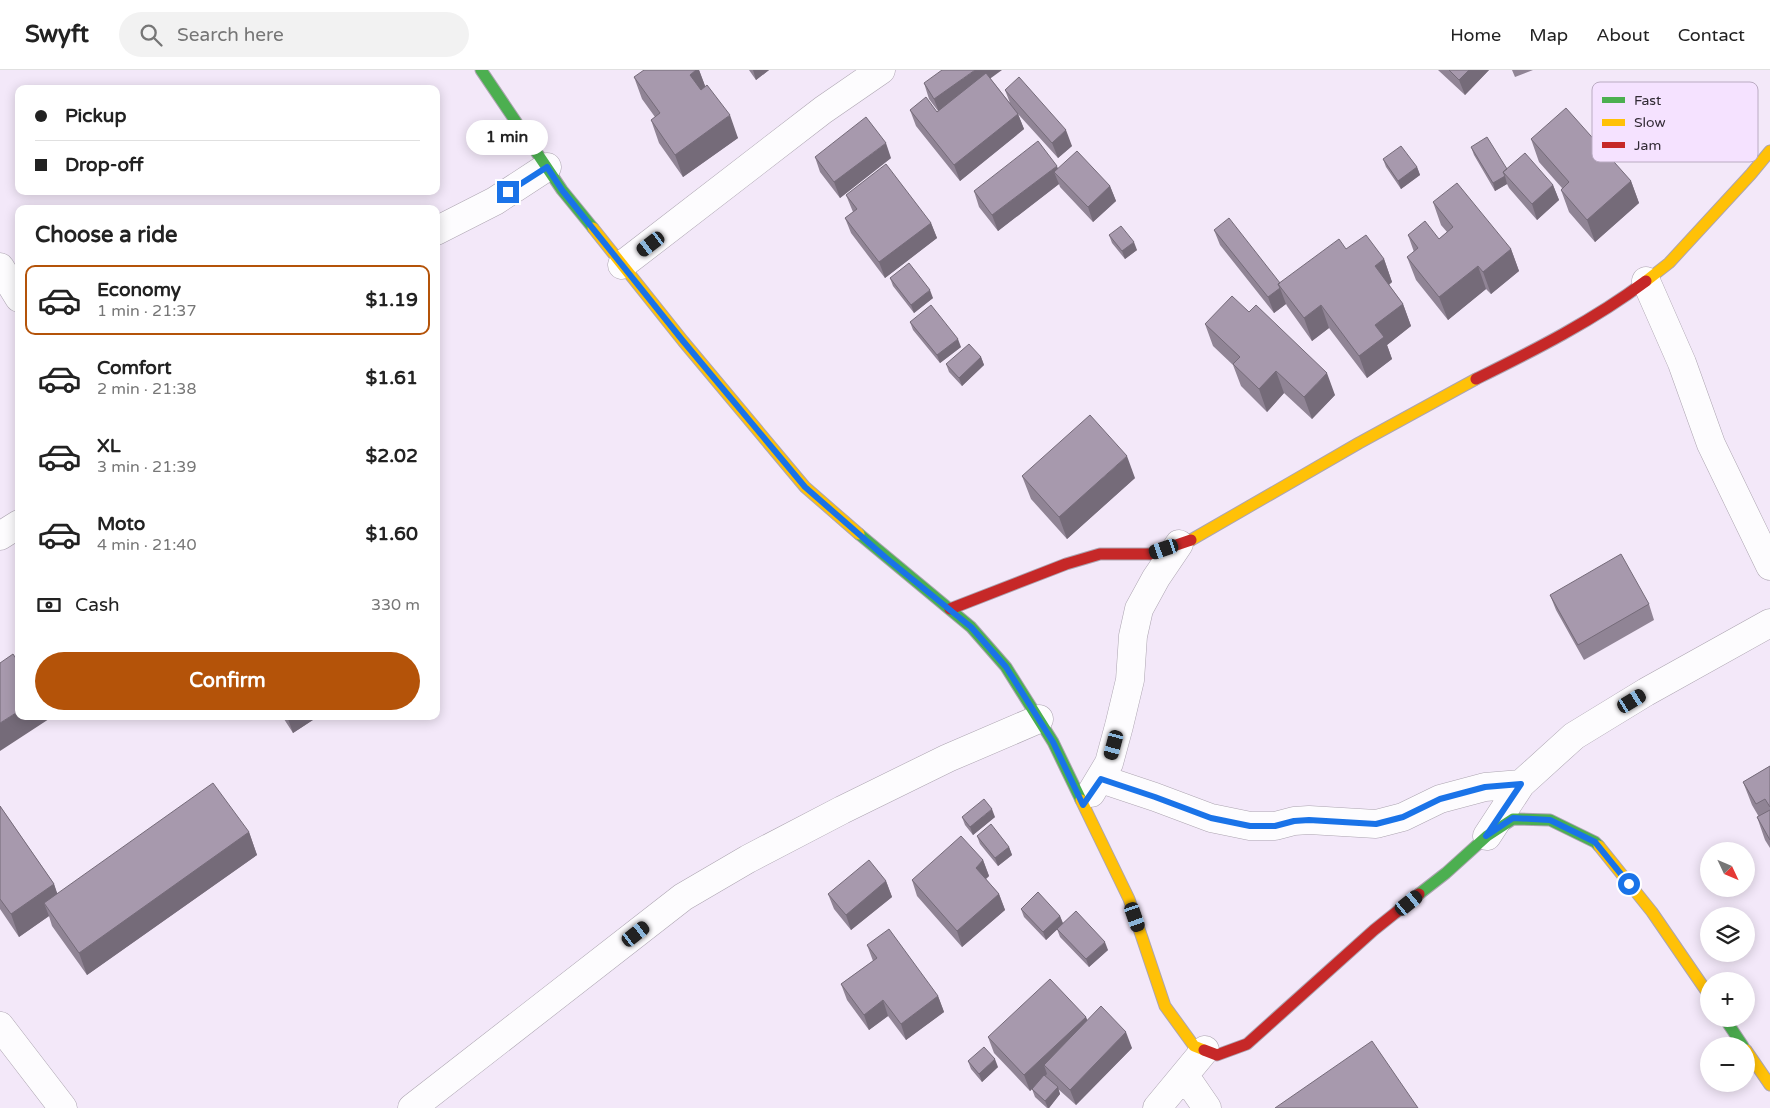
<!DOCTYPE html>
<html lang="en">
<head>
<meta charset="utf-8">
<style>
	:root { --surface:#fff; --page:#f2f2f2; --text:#222; --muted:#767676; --line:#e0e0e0; --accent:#b45309 }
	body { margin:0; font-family:"Varela Round",sans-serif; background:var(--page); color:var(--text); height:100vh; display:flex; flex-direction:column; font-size:19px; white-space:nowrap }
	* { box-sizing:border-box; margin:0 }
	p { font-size:16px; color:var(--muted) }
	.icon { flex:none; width:28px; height:28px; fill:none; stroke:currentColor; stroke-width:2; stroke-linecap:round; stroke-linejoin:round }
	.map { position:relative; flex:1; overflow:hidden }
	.drawer { position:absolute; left:15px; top:135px; width:425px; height:515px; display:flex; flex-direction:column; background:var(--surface); border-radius:10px; box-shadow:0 2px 12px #0003 }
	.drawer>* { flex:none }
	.hud { position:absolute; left:15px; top:15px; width:425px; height:110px; border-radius:10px; box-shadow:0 2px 12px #0003; display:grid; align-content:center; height:110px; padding:0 20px; background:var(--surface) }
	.needle { width:32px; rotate:134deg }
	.controls { position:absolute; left:1700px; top:772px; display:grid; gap:10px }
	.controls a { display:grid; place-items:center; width:55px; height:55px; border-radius:50%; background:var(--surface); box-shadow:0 2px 12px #0003; font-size:25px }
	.end { position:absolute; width:22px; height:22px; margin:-11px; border:6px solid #1a73e8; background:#fff; box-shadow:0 0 0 2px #fff }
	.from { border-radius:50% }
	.bubble { position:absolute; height:35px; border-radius:18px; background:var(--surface); box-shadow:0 2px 12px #0003; font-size:16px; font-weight:800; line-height:35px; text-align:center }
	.car { position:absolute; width:15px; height:30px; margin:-15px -8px; border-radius:6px; box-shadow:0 0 4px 1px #0007; background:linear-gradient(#222 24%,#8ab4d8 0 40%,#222 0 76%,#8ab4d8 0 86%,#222 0) }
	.hud b { display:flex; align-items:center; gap:18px; height:48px; font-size:19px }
	.hud b+b { border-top:1px solid var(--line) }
	.hud i { width:12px; height:12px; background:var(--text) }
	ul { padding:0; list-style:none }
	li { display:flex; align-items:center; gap:15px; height:70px; margin:0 10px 8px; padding:0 10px; border:2px solid transparent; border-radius:10px }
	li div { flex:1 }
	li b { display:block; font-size:19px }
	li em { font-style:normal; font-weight:800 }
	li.on { border-color:var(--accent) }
	li>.icon { width:45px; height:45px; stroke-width:1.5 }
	h2 { padding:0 20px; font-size:22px; line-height:60px }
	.pay { display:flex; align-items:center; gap:12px; height:55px; padding:0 20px; font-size:19px }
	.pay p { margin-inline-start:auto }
	.action { display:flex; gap:10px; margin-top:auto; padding:10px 20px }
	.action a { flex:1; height:58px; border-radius:30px; background:var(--accent); color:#fff; font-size:20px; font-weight:800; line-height:58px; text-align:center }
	header { display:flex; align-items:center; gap:30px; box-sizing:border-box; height:70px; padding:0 25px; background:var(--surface); border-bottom:1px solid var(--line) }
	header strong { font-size:24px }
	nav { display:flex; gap:28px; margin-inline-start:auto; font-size:18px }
	.search { width:350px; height:45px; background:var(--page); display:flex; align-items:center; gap:12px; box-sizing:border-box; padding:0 18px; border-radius:28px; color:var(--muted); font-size:19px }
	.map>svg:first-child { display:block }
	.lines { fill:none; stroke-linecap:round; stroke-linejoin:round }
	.street-casing { stroke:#aca4b0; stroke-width:29 }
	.fast-casing { stroke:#aca4b0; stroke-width:13 }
	.slow-casing { stroke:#aca4b0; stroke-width:13 }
	.jam-casing { stroke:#aca4b0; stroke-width:13 }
	.street { stroke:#fdfcfe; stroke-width:28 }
	.fast { stroke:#4caf50; stroke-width:11 }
	.slow { stroke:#ffc107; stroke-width:11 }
	.jam { stroke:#c62828; stroke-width:11 }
	.wall { fill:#908495 }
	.shaded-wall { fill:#756b79 }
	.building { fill:#a799ad; stroke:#756b79 }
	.route { stroke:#1a73e8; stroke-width:6 }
	.key { fill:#f5e2ff; stroke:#baabc2; stroke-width:1 }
	.key-label { font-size:14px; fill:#312a34 }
</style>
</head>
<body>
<header>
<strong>Swyft</strong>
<div class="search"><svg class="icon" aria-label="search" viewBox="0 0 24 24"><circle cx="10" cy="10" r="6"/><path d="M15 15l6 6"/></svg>Search here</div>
<nav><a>Home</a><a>Map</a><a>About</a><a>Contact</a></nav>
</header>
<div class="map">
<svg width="1770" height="1038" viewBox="0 0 1770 1038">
	<rect width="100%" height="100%" fill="#f3e8f9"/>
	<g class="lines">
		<defs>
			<path id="street" d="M436,161L495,131L547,97
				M622,195L823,40L881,0
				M0,197L19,228
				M1646,211L1682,293L1711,374L1770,496
				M0,466L19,454
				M1101,709L1155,727L1211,748L1250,756H1275L1294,751L1309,750L1376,754L1403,747L1440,729L1485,717L1521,714
				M1091,723L1109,693L1119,656L1130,610L1133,566L1139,539L1156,508L1179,474
				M1487,766L1521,714L1574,666L1646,622L1770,553
				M0,956L63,1038
				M1185,1006L1207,1038
				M412,1038L683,827L748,789L842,740L948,688L1039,649
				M1157,1038L1205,980"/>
			<path id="fast" d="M481,0L562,120L593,158
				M859,464L971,557L1006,597L1053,672L1081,730
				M1419,824L1446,803L1487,766L1513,749L1550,750L1595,772L1599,776
				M1725,949L1743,976"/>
			<path id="slow" d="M593,158L683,271L805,417L859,464
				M1646,211L1669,193L1751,104L1770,81
				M1191,470L1359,373L1476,309
				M1081,730L1129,829L1165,936L1194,976L1204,980
				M1599,776L1652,842L1709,925
				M1746,980L1770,1015"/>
			<path id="jam" d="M1476,309C1535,280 1594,250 1646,211
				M950,539L1066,494L1100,484H1150L1191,470
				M1204,980L1217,985L1247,974L1374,860L1419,824"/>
		</defs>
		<use href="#street" class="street-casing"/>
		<use href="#fast" class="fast-casing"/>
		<use href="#slow" class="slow-casing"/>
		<use href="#jam" class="jam-casing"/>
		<use href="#street" class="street"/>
		<use href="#fast" class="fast"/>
		<use href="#slow" class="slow"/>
		<use href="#jam" class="jam"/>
	</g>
	<path class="wall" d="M699,0L705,16L738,68L683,107L659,73L651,50L655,47L642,29L634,7Z
		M749,0H769L756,10Z
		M1438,0H1489L1465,25Z
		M1512,0H1533L1515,7Z
		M990,8L1010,33L1005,20L1072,76L1058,88L1018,44L1024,59L960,111L916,56L910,40L938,41L929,29L924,13Z
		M1531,69L1631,111L1639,133L1595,172L1569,142L1561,120L1562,118L1539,92Z
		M1471,77L1507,99L1553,115L1559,130L1537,150L1509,118L1507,114L1495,121L1474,85Z
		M815,87L891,88L840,128L820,102Z
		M1383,89L1417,97L1420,105L1401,119L1386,97Z
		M1058,99L1110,116L1116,131L1093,152L1060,117L1059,114L998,161L979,137L974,121Z
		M846,125L931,153L937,168L885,208L851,163L845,148L853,142Z
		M1433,132L1511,179L1519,201L1491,224L1486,219L1448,250L1416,210L1407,187L1414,182L1408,165L1439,169L1447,162L1441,155Z
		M1214,160L1280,213L1346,179L1384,189L1392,212L1389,215L1403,234L1411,256L1387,275L1392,289L1367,308L1329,258L1312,271L1287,236L1286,234L1274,243L1220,175Z
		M1109,165L1137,180L1125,189L1112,173Z
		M890,208L933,228L914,243L893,216Z
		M910,252L961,277L940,293L913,260Z
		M1205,254L1335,325L1312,349L1284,323L1267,342L1241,316L1233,295L1213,276Z
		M981,287L984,295L962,316L949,302L946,294Z
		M1022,406L1135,408L1067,469L1031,429Z
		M1550,525L1649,534L1654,550L1584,590L1556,540Z
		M282,646H319L293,663Z
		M1770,696V778L1765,770L1757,747H1759L1752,735L1743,712Z
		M0,736L54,814L57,824L249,762L257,785L87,905L52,856L49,846L19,867L0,839Z
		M962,747H995L973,765L965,755Z
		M977,766L1009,777L1012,785L998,796L980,774Z
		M983,790L989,806L986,809L999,824L1005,840L962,877L917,826L912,810Z
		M886,811L892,827L851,860L834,839L828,824Z
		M1021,839L1060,846L1063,853L1108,880L1089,897L1060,867L1057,859L1046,870L1024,847Z
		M867,875L938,926L944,942L906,970L888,946L869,960L847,930L841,914L873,891Z
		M1086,947L1087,950L1132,978L1076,1035L1058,1019L1060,1024L1049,1038H1047L1035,1027L1032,1019L1034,1017L1030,1021L994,983L988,967Z
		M968,991L998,997L982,1012L971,999Z"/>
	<path class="shaded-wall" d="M696,0H699L707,21L698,27L690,5Z
		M753,0H769L756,10Z
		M975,0H1002L940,45L934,29Z
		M1469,0H1489L1465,25L1459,10Z
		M1018,44L1024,59L960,111L954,95Z
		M730,45L738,68L683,107L675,85Z
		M1066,60L1072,76L1058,88L1052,73Z
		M886,73L891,88L840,128L834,112Z
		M1057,96L1062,109L1054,102L1059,114L998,161L992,145Z
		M1417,97L1420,105L1401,119L1398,111Z
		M1505,106L1507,114L1495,121L1493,113Z
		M1631,111L1639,133L1595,172L1587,150Z
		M1553,115L1559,130L1537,150L1532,134Z
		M1110,116L1116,131L1093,152L1088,137Z
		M931,153L937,168L885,208L879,192Z
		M1134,172L1137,180L1125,189L1122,181Z
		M1511,179L1519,201L1491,224L1483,202Z
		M1384,189L1392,212L1383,219L1375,196Z
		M1478,196L1486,219L1448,250L1439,227Z
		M1280,218L1286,234L1274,243L1268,227Z
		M930,220L933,228L914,243L911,235Z
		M1403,234L1411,256L1387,275L1392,289L1367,308L1359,286L1375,255Z
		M1321,235L1329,258L1312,271L1304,248Z
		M958,269L961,277L940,293L937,285Z
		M981,287L984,295L962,316L959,308Z
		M1276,301L1284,323L1267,342L1259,319Z
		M1327,303L1335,325L1312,349L1304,327Z
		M1127,386L1135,408L1067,469L1059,447Z
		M19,641V646H48L49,649L0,681V653Z
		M287,646H319L293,663Z
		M992,739L995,747L973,765L970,757Z
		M249,762L257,785L87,905L79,883Z
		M1009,777L1012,785L998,796L995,788Z
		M983,790L989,806L981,813L976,798Z
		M886,811L892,827L851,860L846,845Z
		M54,814L62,837L44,833L49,846L19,867L11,844Z
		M999,824L1005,840L962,877L957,861Z
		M1060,846L1063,854L1046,870L1043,862Z
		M1105,872L1108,880L1089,897L1086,889Z
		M938,926L944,942L906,970L901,954Z
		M883,930L888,946L869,960L864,945Z
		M1086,947L1092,963L1044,995L1047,1004L1030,1021L1024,1005Z
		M1126,962L1132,978L1076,1035L1070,1020Z
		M995,989L998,997L982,1012L979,1004Z
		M1058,1017L1060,1024L1049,1038H1048L1045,1031Z"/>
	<path class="building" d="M644,0H696L690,5L701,20L707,15L730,45L675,85L651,50L660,43L634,7Z
		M942,0H975L934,29L924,13Z
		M1449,0H1469L1459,10Z
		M986,3L1018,44L954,95L910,40L926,27L937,42Z
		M1019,7L1066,60L1052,73L1005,20Z
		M1566,38L1631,111L1587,150L1561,120L1569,112L1531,69Z
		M866,47L886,73L834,112L815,87Z
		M1487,67L1507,99L1503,102L1505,106L1493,113L1471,77Z
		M1038,71L1057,96L992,145L974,121Z
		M1401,76L1417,97L1398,111L1383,89Z
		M1077,81L1110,116L1088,137L1054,102Z
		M1525,83L1553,115L1532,134L1503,102Z
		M886,94L931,153L879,192L845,148L857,139L846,125Z
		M1457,113L1511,179L1483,202L1478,196L1439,227L1407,187L1418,178L1408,165L1425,151L1439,169L1453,157L1433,132Z
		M1229,148L1280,213L1278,214L1280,218L1268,227L1214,160Z
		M1121,156L1134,172L1122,181L1109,165Z
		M1366,165L1384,189L1375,196L1403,234L1375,255L1384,267L1359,286L1321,235L1304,248L1278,214L1339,169L1346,179Z
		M909,193L930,220L911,235L890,208Z
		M1232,226L1249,242L1256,235L1327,303L1304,327L1276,301L1259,319L1233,294L1240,287L1205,254Z
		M931,235L958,269L937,285L910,252Z
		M969,274L981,287L959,308L946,294Z
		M1090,345L1127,386L1059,447L1022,406Z
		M1621,484L1649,534L1578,575L1550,525Z
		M13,584L19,593V641L0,653V593Z
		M1770,696V737L1765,729L1756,734L1743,712Z
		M213,713L249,762L79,883L44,833Z
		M984,729L992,739L970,757L962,747Z
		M0,736L54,814L11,844L0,829Z
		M1770,740V770L1757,747Z
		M991,754L1009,777L995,788L977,766Z
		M961,766L983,790L976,798L999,824L957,861L912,810Z
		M869,790L886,811L846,845L828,824Z
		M1038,822L1060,846L1043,862L1021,839Z
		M1076,841L1105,872L1086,889L1057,859Z
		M889,859L938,926L901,954L883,930L864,945L841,914L877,888L867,875Z
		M1050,909L1086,947L1024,1005L988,967Z
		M1101,936L1126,962L1070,1020L1044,995Z
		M1372,971L1418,1038H1275Z
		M984,977L995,989L979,1004L968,991Z
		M1044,1005L1058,1017L1045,1031L1032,1019Z"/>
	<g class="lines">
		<path class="route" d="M508,122L547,97L562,120L683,271L805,417L885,487L971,557L1006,597L1053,672L1083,735L1101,709L1155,727L1211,748L1250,756H1275L1294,751L1309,750L1376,754L1403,747L1440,729L1485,717L1521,714L1486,766L1513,748L1550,750L1595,772L1629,814"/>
	</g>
	<rect x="1592" y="12" width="166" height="80" rx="8" class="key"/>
	<rect x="1602" y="27" width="23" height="6" fill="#4caf50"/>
	<rect x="1602" y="49" width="23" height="7" fill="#ffc107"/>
	<rect x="1602" y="72" width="23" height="6" fill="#c62828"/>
	<g class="key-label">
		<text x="1634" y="35">Fast</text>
		<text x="1634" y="57">Slow</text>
		<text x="1634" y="80">Jam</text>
	</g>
</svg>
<div class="controls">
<a><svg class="needle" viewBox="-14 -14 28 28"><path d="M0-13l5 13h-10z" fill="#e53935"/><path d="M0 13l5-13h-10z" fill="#767676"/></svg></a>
<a><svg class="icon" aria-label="layers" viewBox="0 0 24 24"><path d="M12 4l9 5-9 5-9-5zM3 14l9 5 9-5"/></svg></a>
<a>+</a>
<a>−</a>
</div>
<i class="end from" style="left:1629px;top:814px"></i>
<i class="end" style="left:508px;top:122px"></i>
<div class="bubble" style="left:466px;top:50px;width:82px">1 min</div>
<i class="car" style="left:651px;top:174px;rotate:233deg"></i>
<i class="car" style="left:1164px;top:479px;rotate:251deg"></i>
<i class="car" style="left:1632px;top:631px;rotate:59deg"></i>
<i class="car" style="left:1114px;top:675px;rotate:195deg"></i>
<i class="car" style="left:1409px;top:833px;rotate:51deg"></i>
<i class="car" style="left:1135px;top:847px;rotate:161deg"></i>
<i class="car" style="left:636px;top:864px;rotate:52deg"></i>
<div class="hud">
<b><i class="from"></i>Pickup</b>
<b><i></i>Drop-off</b>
</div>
<section class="drawer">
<h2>Choose a ride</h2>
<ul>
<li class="on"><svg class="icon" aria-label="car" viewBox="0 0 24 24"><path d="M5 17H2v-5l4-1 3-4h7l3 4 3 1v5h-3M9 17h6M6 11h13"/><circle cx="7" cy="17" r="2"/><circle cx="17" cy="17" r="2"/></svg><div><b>Economy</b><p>1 min · 21:37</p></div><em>$1.19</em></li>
<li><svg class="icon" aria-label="car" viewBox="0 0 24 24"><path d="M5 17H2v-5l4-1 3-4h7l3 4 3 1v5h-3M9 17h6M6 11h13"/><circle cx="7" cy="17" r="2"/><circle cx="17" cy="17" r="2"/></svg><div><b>Comfort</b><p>2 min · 21:38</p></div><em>$1.61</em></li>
<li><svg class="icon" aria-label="car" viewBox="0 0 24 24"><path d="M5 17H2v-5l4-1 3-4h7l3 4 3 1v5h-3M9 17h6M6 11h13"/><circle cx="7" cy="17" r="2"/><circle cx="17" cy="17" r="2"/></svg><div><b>XL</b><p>3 min · 21:39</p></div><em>$2.02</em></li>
<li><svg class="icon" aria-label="car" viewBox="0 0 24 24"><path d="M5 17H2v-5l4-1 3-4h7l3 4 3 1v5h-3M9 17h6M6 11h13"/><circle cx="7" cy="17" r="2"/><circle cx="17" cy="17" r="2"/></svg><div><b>Moto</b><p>4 min · 21:40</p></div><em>$1.60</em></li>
</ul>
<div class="pay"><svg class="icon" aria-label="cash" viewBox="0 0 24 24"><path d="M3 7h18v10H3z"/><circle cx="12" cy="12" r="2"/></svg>Cash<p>330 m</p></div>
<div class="action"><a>Confirm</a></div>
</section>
</div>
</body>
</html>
